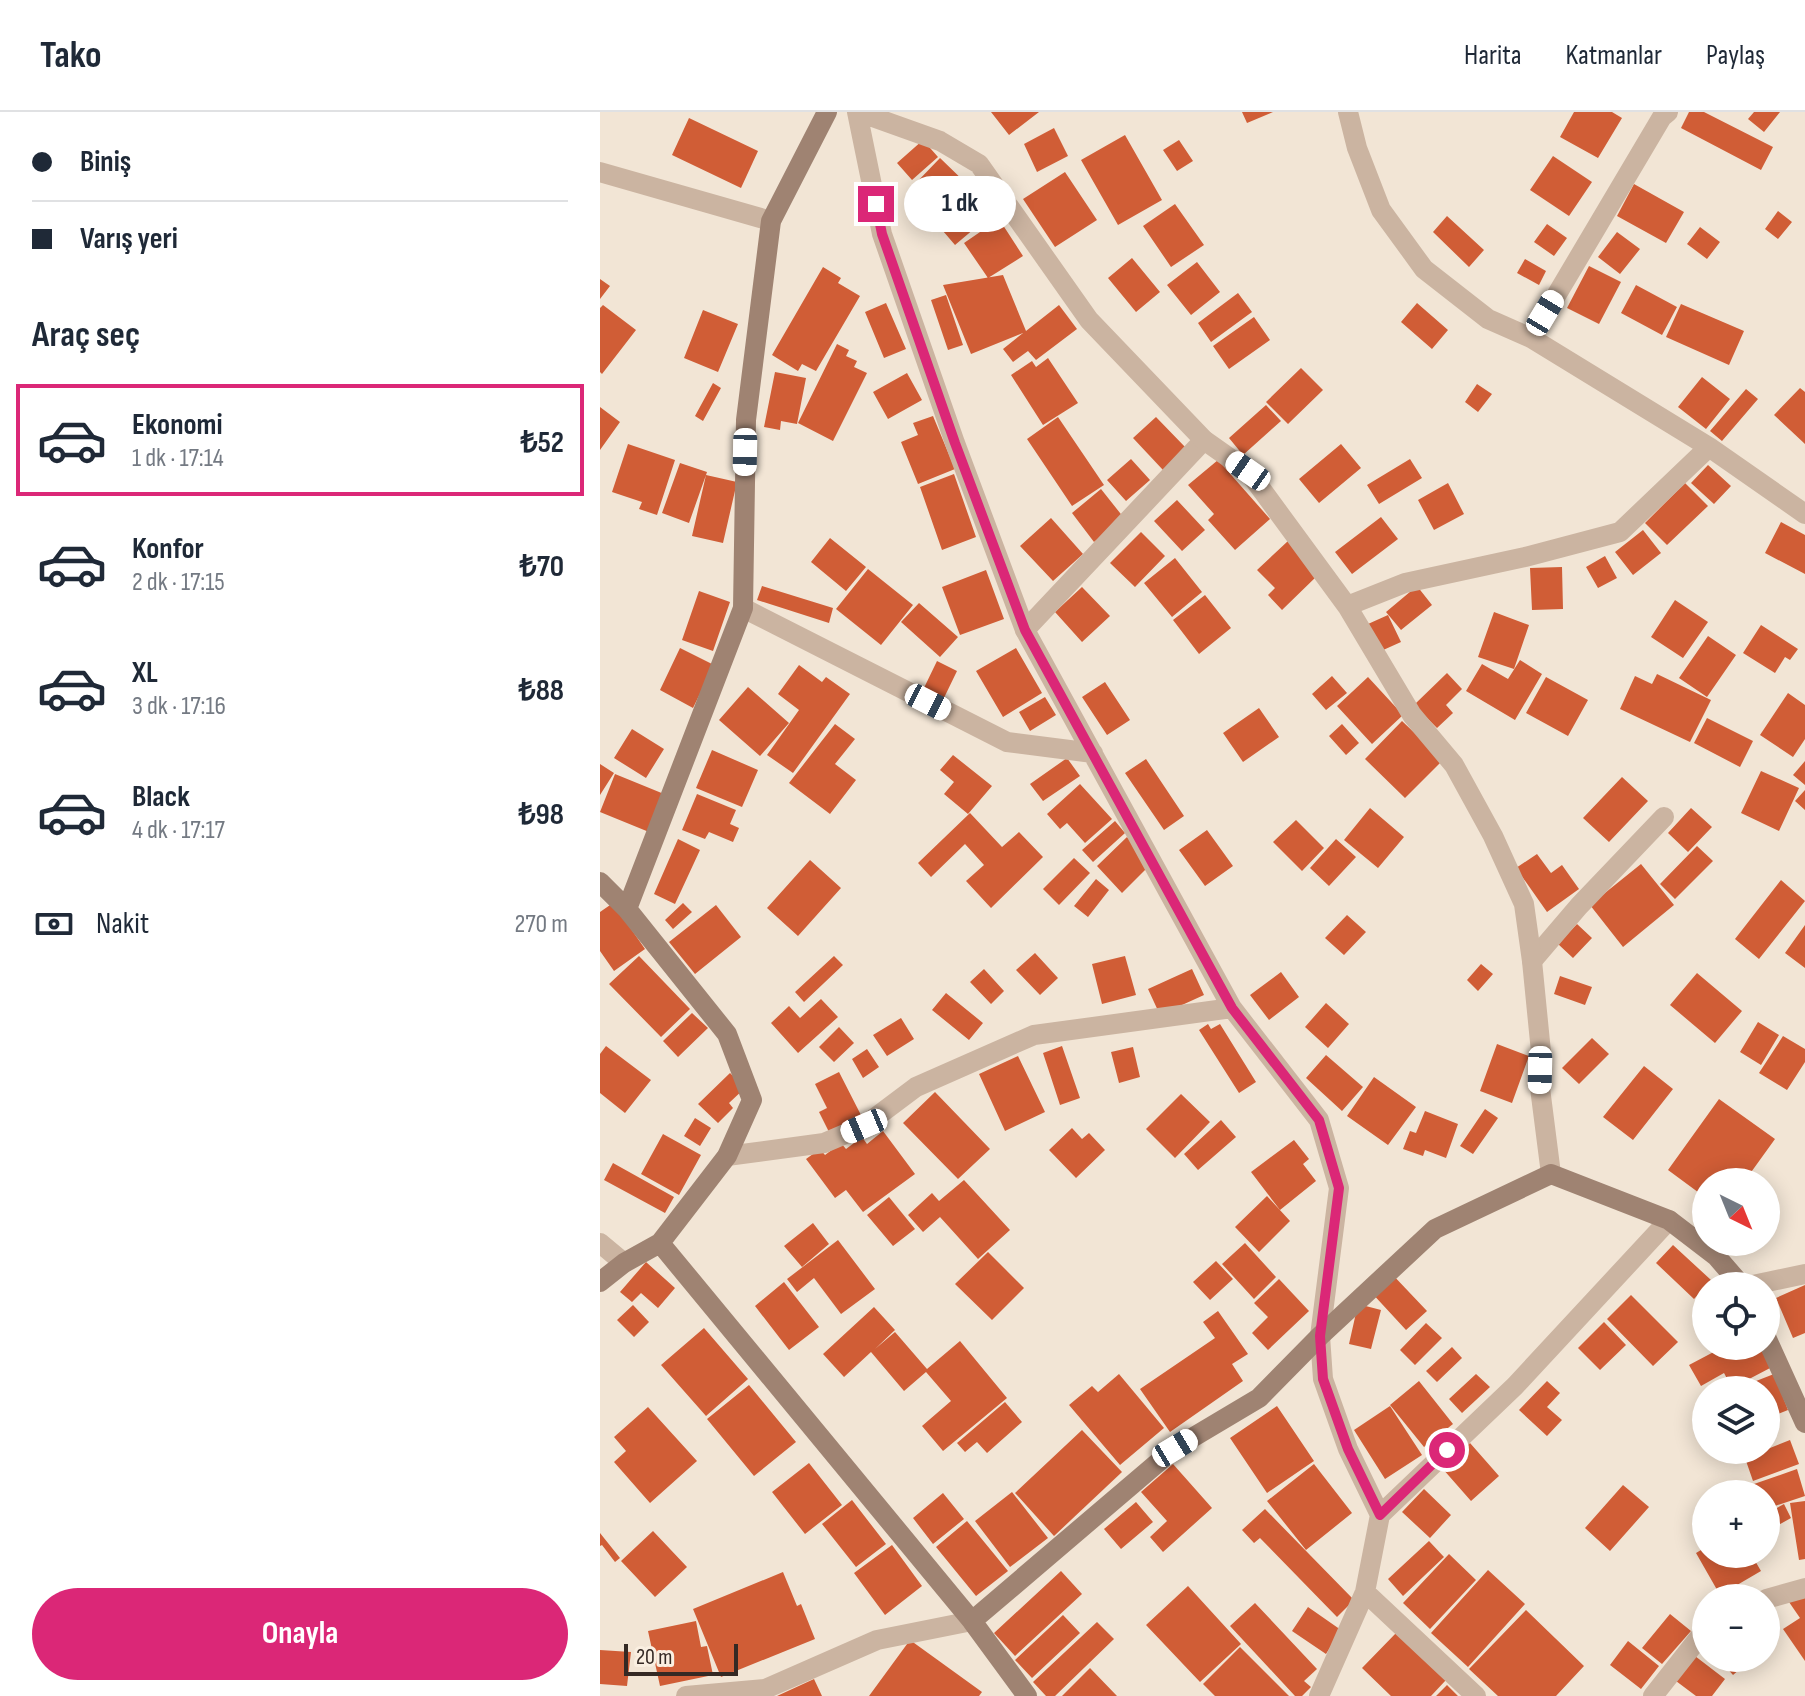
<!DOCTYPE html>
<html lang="tr">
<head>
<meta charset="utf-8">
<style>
	:root { --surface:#fff; --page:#f6f6f7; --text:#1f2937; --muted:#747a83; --line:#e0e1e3; --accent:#db2777 }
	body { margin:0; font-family:"Sofia Sans Condensed",sans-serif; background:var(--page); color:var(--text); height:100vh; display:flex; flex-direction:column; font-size:30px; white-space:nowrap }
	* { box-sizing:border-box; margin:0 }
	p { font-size:26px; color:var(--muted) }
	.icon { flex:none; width:44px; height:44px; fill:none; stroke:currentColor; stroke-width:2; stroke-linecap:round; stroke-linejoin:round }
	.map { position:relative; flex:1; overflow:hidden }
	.side { display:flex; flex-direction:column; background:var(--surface); width:600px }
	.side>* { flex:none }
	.top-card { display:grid; align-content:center; height:176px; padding:0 32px; background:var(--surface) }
	.needle { width:52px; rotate:137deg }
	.controls { position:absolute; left:1092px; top:1056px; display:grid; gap:16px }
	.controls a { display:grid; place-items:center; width:88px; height:88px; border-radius:50%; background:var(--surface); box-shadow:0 4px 20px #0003; font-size:40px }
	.scale { position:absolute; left:24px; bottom:20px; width:114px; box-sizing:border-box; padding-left:8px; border:4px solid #342924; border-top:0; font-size:22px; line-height:28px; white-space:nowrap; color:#342924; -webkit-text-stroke:6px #faefe1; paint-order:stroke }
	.end { position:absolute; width:36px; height:36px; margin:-18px; border:10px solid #db2777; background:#fff; box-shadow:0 0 0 4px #fff }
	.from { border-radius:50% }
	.bubble { position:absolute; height:56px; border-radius:28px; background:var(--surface); box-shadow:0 4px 20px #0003; font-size:26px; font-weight:700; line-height:56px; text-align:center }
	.car { position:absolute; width:24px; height:48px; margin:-24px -12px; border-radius:10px; box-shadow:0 0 6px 2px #0007; background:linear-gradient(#fff 24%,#345 0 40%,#fff 0 76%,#345 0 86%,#fff 0) }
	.top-card b { display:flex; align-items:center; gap:28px; height:76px; font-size:30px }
	.top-card b+b { border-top:2px solid var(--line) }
	.top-card i { width:20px; height:20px; background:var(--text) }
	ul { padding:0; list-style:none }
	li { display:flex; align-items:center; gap:24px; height:112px; margin:0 16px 12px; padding:0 16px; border:4px solid transparent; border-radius:0px }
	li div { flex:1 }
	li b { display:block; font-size:30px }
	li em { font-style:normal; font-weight:700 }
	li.on { border-color:var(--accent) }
	li>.icon { width:72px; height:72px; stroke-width:1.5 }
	h2 { padding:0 32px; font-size:36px; line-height:96px }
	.pay { display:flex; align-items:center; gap:20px; height:88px; padding:0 32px; font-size:30px }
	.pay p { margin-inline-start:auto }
	.button { display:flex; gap:16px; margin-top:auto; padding:16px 32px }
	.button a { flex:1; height:92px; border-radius:48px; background:var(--accent); color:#fff; font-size:32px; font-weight:700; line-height:92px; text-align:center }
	header { display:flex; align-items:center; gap:48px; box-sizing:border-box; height:112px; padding:0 40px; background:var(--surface); border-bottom:2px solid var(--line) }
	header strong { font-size:38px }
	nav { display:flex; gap:44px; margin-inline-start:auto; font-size:28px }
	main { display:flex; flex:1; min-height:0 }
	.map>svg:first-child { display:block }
	.building { fill:#d05d36 }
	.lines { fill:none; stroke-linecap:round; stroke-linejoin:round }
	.lane { stroke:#cbb4a1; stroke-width:20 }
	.street { stroke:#cbb4a1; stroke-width:20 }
	.secondary { stroke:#9f8372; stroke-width:20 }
	.route { stroke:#db2777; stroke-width:10 }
</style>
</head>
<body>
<header>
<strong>Tako</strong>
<nav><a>Harita</a><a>Katmanlar</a><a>Paylaş</a></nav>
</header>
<main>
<section class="side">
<div class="top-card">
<b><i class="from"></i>Biniş</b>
<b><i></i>Varış yeri</b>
</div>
<h2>Araç seç</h2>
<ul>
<li class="on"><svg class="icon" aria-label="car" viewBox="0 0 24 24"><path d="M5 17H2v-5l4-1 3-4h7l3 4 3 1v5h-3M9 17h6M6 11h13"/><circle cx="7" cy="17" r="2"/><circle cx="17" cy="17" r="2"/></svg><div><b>Ekonomi</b><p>1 dk · 17:14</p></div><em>₺52</em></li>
<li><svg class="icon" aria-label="car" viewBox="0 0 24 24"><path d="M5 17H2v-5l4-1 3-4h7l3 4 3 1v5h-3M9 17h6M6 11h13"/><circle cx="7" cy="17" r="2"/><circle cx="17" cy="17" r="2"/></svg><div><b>Konfor</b><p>2 dk · 17:15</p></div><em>₺70</em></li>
<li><svg class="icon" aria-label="car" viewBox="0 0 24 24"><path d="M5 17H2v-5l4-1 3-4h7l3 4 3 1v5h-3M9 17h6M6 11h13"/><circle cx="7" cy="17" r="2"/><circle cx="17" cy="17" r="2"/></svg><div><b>XL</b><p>3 dk · 17:16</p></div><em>₺88</em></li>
<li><svg class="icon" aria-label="car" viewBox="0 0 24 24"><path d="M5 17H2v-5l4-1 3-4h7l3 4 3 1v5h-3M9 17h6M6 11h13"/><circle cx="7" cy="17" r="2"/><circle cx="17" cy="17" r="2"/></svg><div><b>Black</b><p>4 dk · 17:17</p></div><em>₺98</em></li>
</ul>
<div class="pay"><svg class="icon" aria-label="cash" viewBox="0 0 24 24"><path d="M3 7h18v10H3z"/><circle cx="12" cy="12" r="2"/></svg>Nakit<p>270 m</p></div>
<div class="button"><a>Onayla</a></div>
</section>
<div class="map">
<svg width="1205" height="1584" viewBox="0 0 1205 1584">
	<rect width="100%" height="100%" fill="#f2e5d5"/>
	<path class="building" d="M391,0H439L409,23Z
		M642,0H673L647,11Z
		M974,0H1012L1022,6L998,46L960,25Z
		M1089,0H1104L1173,35L1161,58L1081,16Z
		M1154,0H1180L1164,20L1148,7Z
		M89,6L158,39L141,76L72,43Z
		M454,16L468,44L437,60L424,32Z
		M525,23L562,88L518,113L481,48Z
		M323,28L338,45L312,68L297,51Z
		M579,28L593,49L577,59L563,38Z
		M953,44L992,70L969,104L930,78Z
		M340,46L370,75L344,102L314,73Z
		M465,60L497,108L455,135L423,87Z
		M1034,72L1084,100L1066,131L1017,104Z
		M376,78L394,100L355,133L337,112Z
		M575,92L604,133L571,155L543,114Z
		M1178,99L1192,110L1178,127L1165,117Z
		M847,104L884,138L869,155L833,120Z
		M399,107L423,144L388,166L364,131Z
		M947,112L967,126L954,144L934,130Z
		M1100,115L1120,130L1107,147L1087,132Z
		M1017,120L1040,137L1020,162L998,145Z
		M532,146L560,180L536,200L508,166Z
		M925,147L946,159L939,173L917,161Z
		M597,150L620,180L591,203L567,173Z
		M989,154L1021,170L999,212L967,196Z
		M223,155L241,166L238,171L260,184L216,259L202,252L198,259L172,243Z
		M403,163L426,219L459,193L477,217L436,248L428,239L413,250L403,237L423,221L371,242L343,173Z
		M0,167L10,174L0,187Z
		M1036,173L1077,195L1062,223L1021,201Z
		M638,181L652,200L611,230L598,211Z
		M346,183L363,233L348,238L331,188Z
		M286,191L306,237L284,246L265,200Z
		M817,191L848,218L832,237L801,210Z
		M1081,192L1144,219L1129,253L1066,225Z
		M3,193L36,218L2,262L0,260V196Z
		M103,198L138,212L118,260L84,246Z
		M654,205L670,228L629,257L613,234Z
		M237,232L249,238L246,244L257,249L254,255L267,261L233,329L198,311Z
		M448,246L478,291L443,313L411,263L432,249L436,255Z
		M701,256L723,278L688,312L666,290Z
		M175,260L206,266L197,312L181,309L180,318L164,315Z
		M307,261L322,288L288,307L273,280Z
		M1102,265L1130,287L1106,317L1078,295Z
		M113,271L121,276L103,309L95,304Z
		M877,272L892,282L878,300L865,290Z
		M1200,276L1205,280V332L1174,303Z
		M1146,277L1158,287L1122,329L1110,319Z
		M666,293L681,309L643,343L629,326Z
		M0,295L20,310L0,338Z
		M333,304L355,357L318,372L301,330L318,323L313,311Z
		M458,305L504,373L472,394L427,327Z
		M556,305L586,336L563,358L533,326Z
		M28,332L75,348L57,403L39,397L42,390L12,380Z
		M741,332L761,356L719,391L699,367Z
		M531,347L550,368L526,389L507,368Z
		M810,347L822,366L779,392L767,373Z
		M618,348L670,407L635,438L608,408L614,402L588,373Z
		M80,351L107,360L106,363L137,370L123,431L92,424L106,363L89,411L62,401Z
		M1108,353L1131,374L1114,392L1091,371Z
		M354,362L376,425L342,438L320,375Z
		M848,371L864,402L834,418L818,388Z
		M1085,371L1108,394L1067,433L1045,411Z
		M501,377L524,406L494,430L472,401Z
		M577,388L605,418L582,439L554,409Z
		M781,405L798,427L752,462L735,440Z
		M451,406L483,442L453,469L420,434Z
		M1181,410L1205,423V462L1165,441Z
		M1043,418L1061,441L1033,463L1015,440Z
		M541,420L565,444L535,475L510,451Z
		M230,426L266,455L246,479L211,450Z
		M688,429L719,462L682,498L668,483L675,476L657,458Z
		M1005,444L1017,466L998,476L986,455Z
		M575,446L602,480L572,505L544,471Z
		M962,455L963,497L932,498L930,456Z
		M268,457L313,493L281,533L236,497Z
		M386,458L404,507L360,523L342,475Z
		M162,474L233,496L229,511L157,488Z
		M817,474L832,493L801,518L786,500Z
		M482,475L510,504L482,530L455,500Z
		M99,479L130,490L113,539L82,528Z
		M605,483L631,516L599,542L573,508Z
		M1075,488L1108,510L1083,546L1051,525Z
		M319,491L358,525L340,545L301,510Z
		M894,500L929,513L914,557L878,545Z
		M788,503L801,530L781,539L768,512Z
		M1161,513L1198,537L1190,548L1185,545L1175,561L1143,541Z
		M1108,524L1136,543L1107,585L1079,566Z
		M80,536L114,553L93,596L60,578Z
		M416,536L442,581L403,605L376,559Z
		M920,548L942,562L915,608L866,579L882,552L908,567Z
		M337,549L357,559L342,590L322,580Z
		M199,553L222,570L226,565L250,582L193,661L167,643L199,598L178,582Z
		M847,561L862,577L846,593L853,601L837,616L814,593Z
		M1057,562L1111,588L1090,630L1020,597L1035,564L1052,572Z
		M732,564L747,581L726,598L712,582Z
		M768,565L803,603L772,632L737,594Z
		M946,565L988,588L968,624L926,601Z
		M505,570L530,608L507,623L482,585Z
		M148,575L189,611L160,644L119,608Z
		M1188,581L1205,593V627L1193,645L1160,623Z
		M445,585L456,603L430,619L419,600Z
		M659,596L679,625L643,650L623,621Z
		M1107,606L1153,629L1140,655L1094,631Z
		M802,609L843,648L805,686L765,647Z
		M235,612L255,627L235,652L256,668L230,702L189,671Z
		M742,612L759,631L746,643L729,624Z
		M32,617L64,637L46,666L14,646Z
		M112,638L158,658L142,695L96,676Z
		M353,643L392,674L368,702L344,682L354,670L340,658Z
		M467,646L480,664L443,689L430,672Z
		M546,647L584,704L564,718L525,661Z
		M1205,649V673L1193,663Z
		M0,652L14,661L0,683Z
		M1161,659L1199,676L1179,719L1141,701Z
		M15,662L64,682L49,720L0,700Z
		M1022,665L1048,689L1009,730L983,706Z
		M480,672L512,707L485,731L467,711L460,717L447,702Z
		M1205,678V698L1195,689Z
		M97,682L136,698L130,712L139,716L133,730L109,720L105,727L82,718Z
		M770,696L804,725L778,756L744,728Z
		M1091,696L1112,715L1088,740L1068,721Z
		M370,701L402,735L419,720L443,745L391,796L366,769L384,753L365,732L331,765L318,751Z
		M696,708L724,736L702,759L673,730Z
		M515,709L525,721L493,750L482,738Z
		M607,718L633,754L605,774L579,738Z
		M527,725L552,751L522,781L497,754Z
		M78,727L100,738L75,792L54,782Z
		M736,727L756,745L729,774L710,756Z
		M1097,734L1113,749L1075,787L1060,772Z
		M937,742L951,761L962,753L979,777L947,800L916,756Z
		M474,746L490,761L459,793L443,777Z
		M210,748L241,776L198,824L167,796Z
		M1041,752L1074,793L1023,835L990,793Z
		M496,767L509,778L488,805L474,794Z
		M1181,768L1205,789L1159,847L1135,827Z
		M13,791L45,837L14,859L0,839V800Z
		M83,791L92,800L73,817L65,808Z
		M116,793L141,825L95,862L69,830Z
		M747,803L766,820L744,843L725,826Z
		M977,812L992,826L973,846L958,832Z
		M1205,813V856L1185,841Z
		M435,841L458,866L440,883L416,858Z
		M39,844L90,897L61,925L9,872Z
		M234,844L243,853L204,890L195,880Z
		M525,844L536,883L502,892L492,852Z
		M881,852L893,862L878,879L867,868Z
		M384,857L404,879L391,892L370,870Z
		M592,857L604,883L560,903L548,877Z
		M681,860L699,885L669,908L650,883Z
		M1097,861L1142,899L1115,931L1070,893Z
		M960,864L992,875L985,893L954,882Z
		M346,881L383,911L369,928L332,898Z
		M221,887L238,905L198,941L171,911L189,894L200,906Z
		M726,891L749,912L728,936L705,915Z
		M92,901L108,916L78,945L63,929Z
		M301,906L314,927L287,944L273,923Z
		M1158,910L1179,923L1161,953L1140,940Z
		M608,912L611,917L620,912L656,970L639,981L599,918Z
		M239,915L254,931L234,950L219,935Z
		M1183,924L1205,937V950L1187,978L1159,961Z
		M992,926L1009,942L979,972L962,956Z
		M897,932L929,944L912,991L880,979Z
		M6,934L51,968L25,1001L0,981V942Z
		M462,934L480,986L460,993L443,941Z
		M533,935L540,965L519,971L511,940Z
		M267,937L279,955L263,966L252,947Z
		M726,943L763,975L742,999L706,966Z
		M418,944L445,1000L405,1019L379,962Z
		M1044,954L1073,977L1033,1028L1003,1005Z
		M239,960L263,1007L231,1024L219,1000L227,996L215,972Z
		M130,961L145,976L129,991L133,996L118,1011L98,992Z
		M774,965L816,995L788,1033L747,1004Z
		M335,980L390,1037L358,1067L303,1011Z
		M581,982L610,1010L575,1046L546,1017Z
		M1119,987L1175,1027L1144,1070H1106V1086L1068,1058Z
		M885,997L898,1006L873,1042L860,1034Z
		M825,999L858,1012L846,1046L825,1038L823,1044L803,1037L810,1019L816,1021Z
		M95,1006L111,1016L100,1034L84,1024Z
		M621,1008L636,1025L598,1058L584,1042Z
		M472,1016L482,1027L489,1021L505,1038L476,1066L449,1038Z
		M283,1019L315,1062L263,1100L246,1078L235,1086L206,1047L220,1037L225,1043L241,1031L246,1037L262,1025L267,1032Z
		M63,1022L101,1043L79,1083L41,1062Z
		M694,1028L709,1047L703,1052L716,1069L680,1098L651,1060Z
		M13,1051L74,1085L65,1101L4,1068Z
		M364,1068L410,1118L378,1147L340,1105L323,1120L308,1103L332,1081L339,1089Z
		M667,1084L690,1109L659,1140L635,1115Z
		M289,1085L315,1117L293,1134L267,1103Z
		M213,1111L229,1132L202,1155L184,1134Z
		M238,1128L275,1177L241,1202L214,1166L197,1180L187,1167Z
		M645,1131L676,1165L654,1187L622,1152Z
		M1073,1133L1111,1168L1094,1187L1056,1151Z
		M388,1140L424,1176L392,1208L355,1172Z
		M616,1149L633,1167L610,1188L593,1170Z
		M46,1150L75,1176L58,1196L41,1181L32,1190L20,1180Z
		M790,1160L827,1199L806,1218L770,1179Z
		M679,1167L709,1199L668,1238L652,1221L668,1205L654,1191Z
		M184,1170L219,1215L189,1238L155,1194Z
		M1205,1173V1221L1193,1226L1176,1186Z
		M1106,1180V1198L1097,1188Z
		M1031,1183L1078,1230L1053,1254L1007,1207Z
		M758,1192L781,1198L771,1237L749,1232Z
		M33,1193L49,1210L34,1225L17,1208Z
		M274,1195L295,1218L275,1237L295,1220L327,1257L360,1229L407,1286L343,1339L322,1314L351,1289L326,1260L304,1279L271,1240L244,1265L223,1242Z
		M618,1199L648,1242L632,1252L643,1269L570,1320L540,1277L615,1226L603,1210Z
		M1106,1204V1220L1098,1211Z
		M1004,1210L1026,1233L1000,1258L978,1236Z
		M826,1211L842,1226L815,1253L800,1238Z
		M104,1216L148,1267L106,1304L61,1253Z
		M1125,1234H1161L1172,1255L1132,1276L1124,1261L1101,1274L1089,1253Z
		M852,1235L862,1246L837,1270L826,1259Z
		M519,1262L564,1316L520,1353L469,1293L492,1274L498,1280Z
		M876,1262L890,1275L862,1301L849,1287Z
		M1174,1262L1188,1298L1166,1307V1278H1133Z
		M819,1269L853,1312L824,1335L790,1293Z
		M947,1269L960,1281L947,1295L962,1308L947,1324L919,1298Z
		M149,1273L196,1330L154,1364L107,1307Z
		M405,1290L422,1310L387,1341L377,1330L365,1340L357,1331Z
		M677,1294L714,1349L667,1381L630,1326Z
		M790,1294L822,1343L785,1367L754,1318Z
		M48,1295L97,1349L50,1391L14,1350L26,1339L14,1325Z
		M482,1318L522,1360L454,1424L415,1381Z
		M1190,1328L1199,1352L1153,1369L1145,1346Z
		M870,1331L899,1364L871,1389L842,1356Z
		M209,1351L242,1393L205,1422L172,1380Z
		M573,1352L612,1396L563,1440L550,1425L567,1409L541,1380Z
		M714,1352L752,1401L706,1438L667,1389Z
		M1197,1357L1205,1384L1166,1397V1382H1158L1154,1372Z
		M1023,1373L1049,1395L1010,1439L985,1416Z
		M824,1377L851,1403L830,1426L802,1400Z
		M412,1380L448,1426L410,1455L375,1409Z
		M343,1381L364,1407L333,1432L313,1406Z
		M252,1388L286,1432L256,1455L222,1412Z
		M1205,1389V1447L1199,1448L1190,1391Z
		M536,1390L553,1410L521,1437L504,1417Z
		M1184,1392L1191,1406L1166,1420V1402Z
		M665,1397L754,1488L737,1505L660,1426L654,1431L642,1418Z
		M367,1409L408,1459L376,1484L336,1435Z
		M53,1419L87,1455L55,1485L21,1449Z
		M0,1421L20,1446L15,1450L2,1433L0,1434Z
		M829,1429L844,1445L803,1484L788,1467Z
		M292,1433L322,1474L285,1503L254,1461Z
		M1106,1435V1442H1151L1161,1459L1120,1483L1096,1441Z
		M849,1442L876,1468L830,1517L803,1491Z
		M888,1458L925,1492L868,1555L831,1521Z
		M461,1459L482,1482L415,1544L394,1521Z
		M183,1460L197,1494L201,1492L215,1527L121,1565L93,1497Z
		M588,1474L641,1532L600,1570L546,1513Z
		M1205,1480V1549L1183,1517L1200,1506L1189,1490Z
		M655,1491L717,1557L704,1569L711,1575L702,1584H695L630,1514Z
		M708,1495L741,1518L726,1542L692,1519Z
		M926,1498L984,1554L956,1584H898L869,1557Z
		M1070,1502L1091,1519L1062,1552L1042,1536Z
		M463,1503L480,1521L432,1566L415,1548Z
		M96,1509L101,1535L107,1534L113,1563L60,1574L48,1519Z
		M497,1510L514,1527L455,1584H446L433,1570Z
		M797,1520L846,1568L831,1584H791L762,1556Z
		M310,1528L382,1580L379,1584H269Z
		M1028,1529L1059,1554L1041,1577L1010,1553Z
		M640,1535L689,1584H615L603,1572Z
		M0,1538L31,1540L27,1574L0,1572Z
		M1095,1544L1125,1567L1112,1584H1096L1076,1569Z
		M1118,1546H1153L1133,1563Z
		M490,1556L517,1584H462Z
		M214,1567L222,1584H177Z
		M847,1573L858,1584H836Z"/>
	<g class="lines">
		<path class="lane" d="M425,518L604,328
			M932,849L979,794L1064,705"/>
		<path class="street" d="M257,0L282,122L355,331L425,518L632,896L719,1008L739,1076L720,1224L723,1267L748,1337L780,1403L765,1480L719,1584
			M259,0L340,29L379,52L489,208L604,328L648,359L747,494L812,603L854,653L893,724L924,792L932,849L941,940L940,976L951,1062
			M748,0L757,36L781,98L824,157L888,207L931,226L1109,335L1205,402
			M0,60L171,109
			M931,226L1062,5L1068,0
			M747,494L805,471L925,445L1020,420L1109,335
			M143,496L407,630L493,641
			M127,1044L224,1031L264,1014L316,975L434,923L632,896
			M0,1131L24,1151
			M1148,1174L1205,1162
			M780,1403L915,1274L1069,1108
			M765,1480L876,1584
			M1166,1487L1205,1476
			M86,1584L165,1577L277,1528L372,1509
			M1053,1584L1098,1527L1106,1522"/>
		<path class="secondary" d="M0,770L27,797L127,922L152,988L127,1044L60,1131L24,1151L0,1170
			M27,797L143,496L146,308L171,109L227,0
			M60,1131L372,1509L427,1584
			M1166,1225L1205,1311
			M372,1509L575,1336L659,1286L720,1224L835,1117L951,1062L1069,1108L1116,1144L1142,1174"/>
	</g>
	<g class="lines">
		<path class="route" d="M276,92L282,122L355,331L425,518L632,896L719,1008L739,1076L720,1224L723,1267L748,1337L780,1403L847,1338"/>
	</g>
</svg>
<div class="controls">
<a><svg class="needle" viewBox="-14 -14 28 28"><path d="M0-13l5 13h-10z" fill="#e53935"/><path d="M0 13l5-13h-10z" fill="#747a83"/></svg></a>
<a><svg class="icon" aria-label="locate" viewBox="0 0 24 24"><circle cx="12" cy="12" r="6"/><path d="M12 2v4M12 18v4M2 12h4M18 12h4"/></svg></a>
<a><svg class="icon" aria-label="layers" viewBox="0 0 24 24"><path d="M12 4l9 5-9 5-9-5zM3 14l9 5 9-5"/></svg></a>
<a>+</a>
<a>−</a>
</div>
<div class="scale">20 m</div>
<i class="end from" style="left:847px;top:1338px"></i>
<i class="end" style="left:276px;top:92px"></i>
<div class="bubble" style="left:304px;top:64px;width:112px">1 dk</div>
<i class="car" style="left:945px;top:201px;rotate:31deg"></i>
<i class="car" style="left:145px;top:340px;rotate:181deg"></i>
<i class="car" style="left:648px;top:359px;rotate:305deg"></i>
<i class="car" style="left:328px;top:590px;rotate:117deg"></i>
<i class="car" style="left:940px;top:958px;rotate:181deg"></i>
<i class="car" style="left:264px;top:1014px;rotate:247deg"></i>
<i class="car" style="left:575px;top:1336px;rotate:59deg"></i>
</div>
</main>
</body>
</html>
